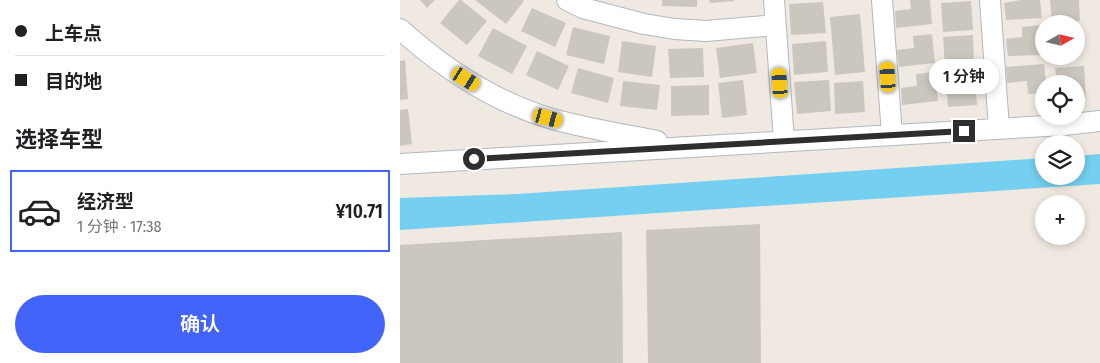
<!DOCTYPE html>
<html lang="zh">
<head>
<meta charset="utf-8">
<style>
	:root { --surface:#fff; --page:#f6f6f6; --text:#202124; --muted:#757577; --line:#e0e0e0; --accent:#4264fb }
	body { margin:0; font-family:"Fira Sans Condensed","Noto Sans SC",sans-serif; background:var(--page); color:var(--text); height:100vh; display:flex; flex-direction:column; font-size:19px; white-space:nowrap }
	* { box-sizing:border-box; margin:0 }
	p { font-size:16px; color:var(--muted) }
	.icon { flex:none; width:28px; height:28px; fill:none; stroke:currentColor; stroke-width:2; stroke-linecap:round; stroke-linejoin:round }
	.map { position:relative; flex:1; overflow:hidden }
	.sheet { display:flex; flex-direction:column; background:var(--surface); width:400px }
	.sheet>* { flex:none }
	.guide { display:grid; align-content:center; height:110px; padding:0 15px; background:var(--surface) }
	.needle { width:32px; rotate:82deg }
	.controls { position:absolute; left:635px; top:15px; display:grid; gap:10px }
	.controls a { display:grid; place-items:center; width:50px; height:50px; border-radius:50%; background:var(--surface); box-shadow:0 2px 8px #0003; font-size:25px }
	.end { position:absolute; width:22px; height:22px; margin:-11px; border:6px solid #2e2e2e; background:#fff; box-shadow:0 0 0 2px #fff }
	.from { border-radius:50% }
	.bubble { position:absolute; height:35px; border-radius:18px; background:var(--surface); box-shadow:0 2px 8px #0003; font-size:16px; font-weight:600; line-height:35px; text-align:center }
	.car { position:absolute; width:15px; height:30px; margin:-15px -8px; border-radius:6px; box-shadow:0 0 4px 1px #0007; background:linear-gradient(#f5c518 24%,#345 0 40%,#f5c518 0 76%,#345 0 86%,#f5c518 0) }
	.guide b { display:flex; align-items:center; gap:18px; height:48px; font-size:19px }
	.guide b+b { border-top:1px solid var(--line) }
	.guide i { width:12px; height:12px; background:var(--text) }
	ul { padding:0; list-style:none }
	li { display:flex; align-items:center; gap:15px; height:82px; margin:0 10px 8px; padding:0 5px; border:2px solid transparent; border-radius:0px }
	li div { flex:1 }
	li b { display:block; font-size:19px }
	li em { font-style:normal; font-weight:600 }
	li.active { border-color:var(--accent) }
	li>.icon { width:45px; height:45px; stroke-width:1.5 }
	h2 { padding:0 15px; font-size:22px; line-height:60px }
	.button { display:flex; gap:10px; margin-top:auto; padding:10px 15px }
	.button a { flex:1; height:58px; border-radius:30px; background:var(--accent); color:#fff; font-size:20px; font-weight:600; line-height:58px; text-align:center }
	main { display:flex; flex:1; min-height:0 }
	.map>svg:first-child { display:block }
	.water { fill:#75cff0 }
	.building { fill:#cbc7bf }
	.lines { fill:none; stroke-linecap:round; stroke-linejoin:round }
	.minor-casing { stroke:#b4b7c1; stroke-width:22 }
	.minor { stroke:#fff; stroke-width:20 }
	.route { stroke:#2e2e2e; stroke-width:6 }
</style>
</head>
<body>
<main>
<section class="sheet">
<div class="guide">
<b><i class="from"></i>上车点</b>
<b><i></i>目的地</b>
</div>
<h2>选择车型</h2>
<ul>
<li class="active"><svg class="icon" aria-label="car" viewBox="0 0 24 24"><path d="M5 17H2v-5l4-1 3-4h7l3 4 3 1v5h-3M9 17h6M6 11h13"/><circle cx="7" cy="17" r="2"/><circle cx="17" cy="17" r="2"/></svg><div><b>经济型</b><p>1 分钟 · 17:38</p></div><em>¥10.71</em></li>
</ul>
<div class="button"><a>确认</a></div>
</section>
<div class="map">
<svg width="700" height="363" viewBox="0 0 700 363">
	<rect width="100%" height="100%" fill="#efe9e1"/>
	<path class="water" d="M700,154V184L0,230V198L117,194L644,158V176H676V156Z"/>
	<path class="building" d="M20,0H35L27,8Z
		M59,0H61L87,21L67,45L40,23Z
		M75,0H122L124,1L106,24Z
		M262,0H297V7L262,6Z
		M309,0H334V1L310,3Z
		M510,0H530L532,24L496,28L495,11L511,9Z
		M620,0H640L642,18L606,20L604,3Z
		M650,0H679L680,21L652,23Z
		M571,1L573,30L543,32L541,3Z
		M423,2L426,33L391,35L389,4Z
		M132,8L166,23L155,47L121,31Z
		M460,14L465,72L435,75L430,17Z
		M641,25L644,55L608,56L606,39L622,37V27Z
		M173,27L210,36L204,64L166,55Z
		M93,28L127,46L112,74L78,56Z
		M676,30H681L682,49H676Z
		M532,34L535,63L499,67L497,50L514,48L513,36Z
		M573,35L574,63L545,66L543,37Z
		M222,41L256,46L252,77L218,72Z
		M426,41L428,72L394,75L392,44Z
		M353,43L357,73L320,78L316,48Z
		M303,48L304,77L270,78L268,49Z
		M137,51L169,66L158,90L126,75Z
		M655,56H669V61L655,62Z
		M5,60L8,99L0,100V61Z
		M644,64L646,84H644V93L628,94L627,81L607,83L606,67Z
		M684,66L686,97H676V84H657L655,68Z
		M178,68L214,78L208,103L171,93Z
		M535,72L538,101L502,105L501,88L517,86L516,74Z
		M575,76L577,105L548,107L546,78Z
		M343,80L347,115L322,118L318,83Z
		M429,80L431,111L397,114L394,82Z
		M223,81L260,85L257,110L220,106Z
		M463,81L465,112L435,114L434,83Z
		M309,85V115L271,116V86Z
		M8,109L12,144L0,146V110Z
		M360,224L361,363H248L246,230Z
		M222,232L223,363H0V245Z"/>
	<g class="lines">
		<defs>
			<path id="minor" d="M167,0L183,8L244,24L275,29L306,31L375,25
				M374,0L384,141
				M482,0L492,135
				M590,0L599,129
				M0,29C43,68 93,101 149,118C184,128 221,134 257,141
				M0,164L664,125L700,121"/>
		</defs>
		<use href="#minor" class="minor-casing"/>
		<use href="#minor" class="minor"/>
	</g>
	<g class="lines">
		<path class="route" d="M74,159L564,131"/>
	</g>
</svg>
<div class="controls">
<a><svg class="needle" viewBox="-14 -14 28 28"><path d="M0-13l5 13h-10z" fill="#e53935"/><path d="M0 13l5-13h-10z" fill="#757577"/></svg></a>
<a><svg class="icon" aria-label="locate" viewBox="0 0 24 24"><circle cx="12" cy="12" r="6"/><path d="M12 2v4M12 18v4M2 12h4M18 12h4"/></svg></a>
<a><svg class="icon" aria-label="layers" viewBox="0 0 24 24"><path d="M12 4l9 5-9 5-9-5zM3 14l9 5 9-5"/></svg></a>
<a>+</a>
</div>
<i class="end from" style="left:74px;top:159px"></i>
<i class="end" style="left:564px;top:131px"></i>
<div class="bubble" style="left:529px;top:59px;width:70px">1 分钟</div>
<i class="car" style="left:488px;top:77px;rotate:356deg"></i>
<i class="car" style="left:66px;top:79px;rotate:122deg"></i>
<i class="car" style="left:380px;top:83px;rotate:356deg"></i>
<i class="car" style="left:148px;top:118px;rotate:105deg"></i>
</div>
</main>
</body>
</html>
